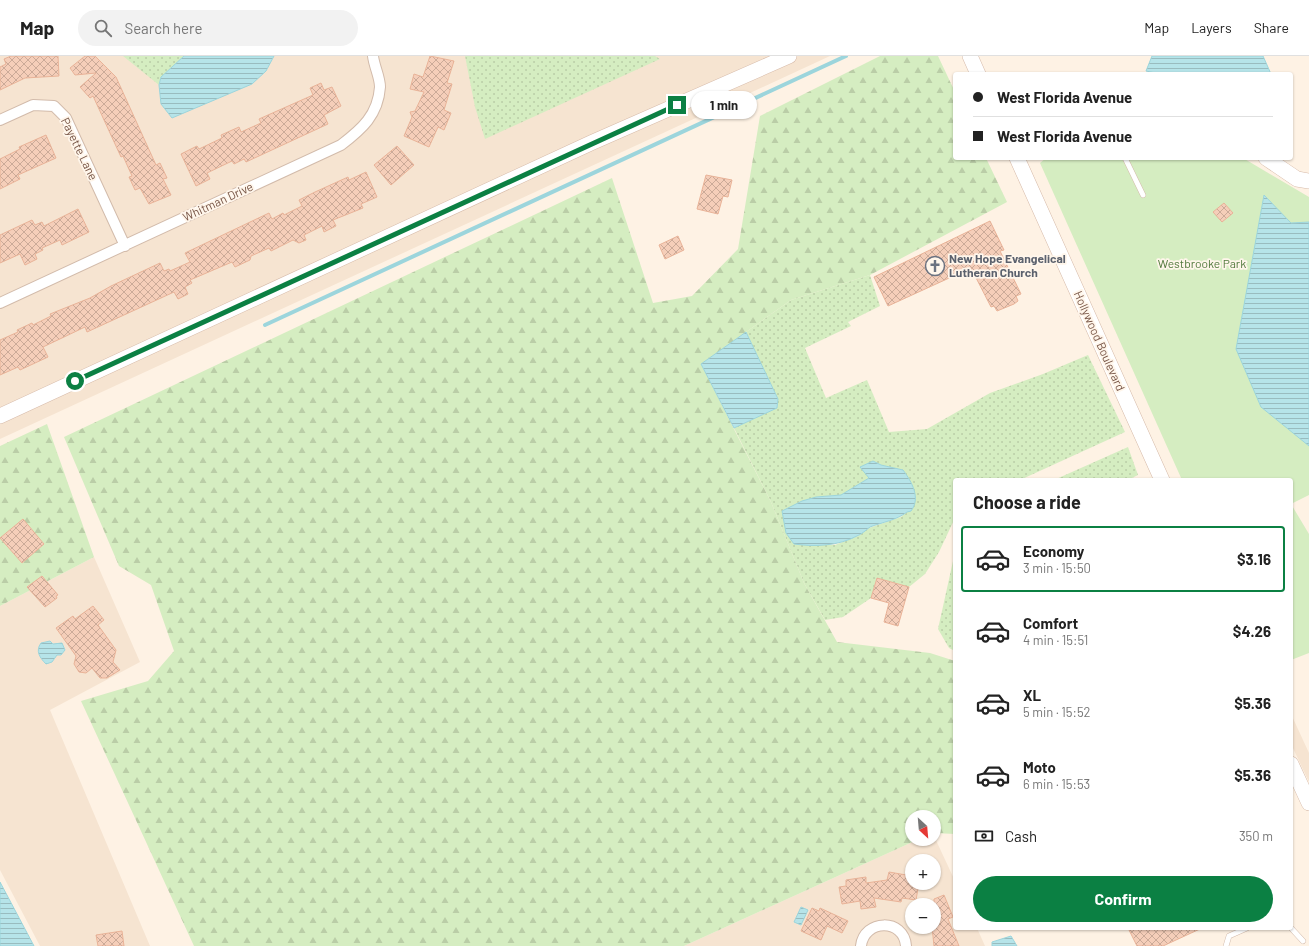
<!DOCTYPE html>
<html lang="en">
<head>
<meta charset="utf-8">
<style>
	:root { --surface:#fff; --page:#f2f2f2; --text:#222; --muted:#767676; --line:#e0e0e0; --accent:#0b8043 }
	body { margin:0; font-family:Barlow,sans-serif; background:var(--page); color:var(--text); height:100vh; display:flex; flex-direction:column; font-size:15px; white-space:nowrap }
	* { box-sizing:border-box; margin:0 }
	p { font-size:13px; color:var(--muted) }
	.icon { flex:none; width:22px; height:22px; fill:none; stroke:currentColor; stroke-width:2; stroke-linecap:round; stroke-linejoin:round }
	.map { position:relative; flex:1; overflow:hidden }
	.drawer { position:absolute; left:953px; top:422px; width:340px; height:452px; display:flex; flex-direction:column; background:var(--surface); border-radius:4px; box-shadow:0 1px 3px #0004 }
	.drawer>* { flex:none }
	.top-card { position:absolute; left:953px; top:16px; width:340px; height:88px; border-radius:4px; box-shadow:0 1px 3px #0004; display:grid; align-content:center; height:88px; padding:0 20px; background:var(--surface) }
	.needle { width:26px; rotate:154deg }
	.controls { position:absolute; left:905px; top:754px; display:grid; gap:8px }
	.controls a { display:grid; place-items:center; width:36px; height:36px; border-radius:50%; background:var(--surface); box-shadow:0 1px 3px #0004; font-size:20px }
	.end { position:absolute; width:18px; height:18px; margin:-9px; border:5px solid #0b8043; background:#fff; box-shadow:0 0 0 2px #fff }
	.from { border-radius:50% }
	.bubble { position:absolute; height:28px; border-radius:14px; background:var(--surface); box-shadow:0 1px 3px #0004; font-size:13px; font-weight:700; line-height:28px; text-align:center }
	.top-card b { display:flex; align-items:center; gap:14px; height:38px; font-size:15px }
	.top-card b+b { border-top:1px solid var(--line) }
	.top-card i { width:10px; height:10px; background:var(--text) }
	ul { padding:0; list-style:none }
	li { display:flex; align-items:center; gap:12px; height:66px; margin:0 8px 6px; padding:0 12px; border:2px solid transparent; border-radius:4px }
	li div { flex:1 }
	li b { display:block; font-size:15px }
	li em { font-style:normal; font-weight:700 }
	li.active { border-color:var(--accent) }
	li>.icon { width:36px; height:36px; stroke-width:1.5 }
	h2 { padding:0 20px; font-size:18px; line-height:48px }
	.pay { display:flex; align-items:center; gap:10px; height:44px; padding:0 20px; font-size:15px }
	.pay p { margin-inline-start:auto }
	.primary-button { display:flex; gap:8px; margin-top:auto; padding:8px 20px }
	.primary-button a { flex:1; height:46px; border-radius:24px; background:var(--accent); color:#fff; font-size:16px; font-weight:700; line-height:46px; text-align:center }
	header { display:flex; align-items:center; gap:24px; box-sizing:border-box; height:56px; padding:0 20px; background:var(--surface); border-bottom:1px solid var(--line) }
	header strong { font-size:19px }
	nav { display:flex; gap:22px; margin-inline-start:auto; font-size:14px }
	.search { width:280px; height:36px; background:var(--page); display:flex; align-items:center; gap:10px; box-sizing:border-box; padding:0 14px; border-radius:22px; color:var(--muted); font-size:15px }
	.map>svg:first-child { display:block }
	.residential { fill:#f6e4d1; fill-rule:evenodd }
	.grass { fill:url(#grass-dots); fill-rule:evenodd }
	.forest { fill:url(#forest-firs) }
	.park { fill:#d5edc1 }
	.water { fill:url(#water-rules); stroke:#9cd5dc }
	.lines { fill:none; stroke-linecap:round; stroke-linejoin:round }
	.stream { stroke:#9cd5dc; stroke-width:4 }
	.building { fill:url(#building-cross-hatch); stroke:#e9b398 }
	.lane-casing { stroke:#d2bbab; stroke-width:6 }
	.street-casing { stroke:#d2bbab; stroke-width:12 }
	.secondary-casing { stroke:#d6baa9; stroke-width:16 }
	.lane { stroke:#fff; stroke-width:5 }
	.street { stroke:#fff; stroke-width:10 }
	.secondary { stroke:#fff; stroke-width:15 }
	.route { stroke:#0b8043; stroke-width:5 }
	.labels { text-anchor:middle; stroke-width:3.5; stroke-linejoin:round; paint-order:stroke }
	.street-label { font-size:12px; fill:#785647; stroke:#fff6eb }
	.worship-label { font-size:12px; font-weight:bold; fill:#5b616d; stroke:#fff6eb; text-anchor:start }
	.park-label { font-size:12px; fill:#51793c; stroke:#fff6eb }
</style>
</head>
<body>
<header>
<strong>Map</strong>
<div class="search"><svg class="icon" aria-label="search" viewBox="0 0 24 24"><circle cx="10" cy="10" r="6"/><path d="M15 15l6 6"/></svg>Search here</div>
<nav><a>Map</a><a>Layers</a><a>Share</a></nav>
</header>
<div class="map">
<svg width="1309" height="890" viewBox="0 0 1309 890">
	<defs>
		<pattern id="grass-dots" width="8" height="8" patternUnits="userSpaceOnUse"><rect width="8" height="8" fill="#d5edc1"/><path d="M2 2h.1M6 6h.1" fill="none" stroke="#bacda7" stroke-width="1.8" stroke-linecap="round"/></pattern>
		<pattern id="forest-firs" width="22" height="20" patternUnits="userSpaceOnUse"><rect width="22" height="20" fill="#d5edc1"/><path d="M5 1l3.5 6h-7zM16 11l3.5 6h-7z" fill="#bacda7"/></pattern>
		<pattern id="water-rules" width="6" height="5" patternUnits="userSpaceOnUse"><rect width="6" height="5" fill="#b6e4e9"/><path d="M0 2.5h6" fill="none" stroke="#99bcbf"/></pattern>
		<pattern id="building-cross-hatch" width="8" height="8" patternUnits="userSpaceOnUse"><rect width="8" height="8" fill="#f5ceb9"/><path d="M0 0l8 8M0 8l8-8" fill="none" stroke="#cbaa98"/></pattern>
	</defs>
	<rect width="100%" height="100%" fill="#fef2e4"/>
	<path class="residential" d="M0,0H830L0,383Z
		M94,501L140,606L50,654L150,890H40L0,814V550Z
		M1291,658L1309,697V726L1291,688Z
		M934,780L955,825V872H977L985,890H684L919,783H934ZM912,805H934V827H912ZM912,849H934V871H912Z"/>
	<path class="grass" d="M123,0H184L161,21L159,29Z
		M465,0H655L660,3L485,83L475,51Z
		M870,219L880,250L848,266L851,270L805,292L826,342L867,324L889,376L927,373L990,337L1043,318L1088,299L1125,376L1020,424H955V462L939,496L925,518L909,531L877,522L871,542L843,561L825,564L804,527L771,446L734,372L777,352L778,343L746,276L791,244ZM873,405L881,409L903,414L907,456L901,461L869,472L858,480L835,489L823,488L808,490L816,441L841,439L869,422Z
		M1128,391L1138,419L1128,424H1054Z
		M955,496V595L949,592L938,573Z"/>
	<path class="forest" d="M880,0H938L955,36V102H986L1007,146L870,219L791,244L701,308L771,446L804,527L837,586L930,597L955,605V778L934,777V761H912V783H919L684,890H194L81,645L148,625L174,595L151,529L119,510L64,381L612,122L653,247L692,240L738,193L760,60Z
		M47,368L94,501L0,550V390Z"/>
	<path class="park" d="M1046,102H1243L1309,141V439L1291,448L1309,478V597L1291,604V424H1182L1040,107Z"/>
	<path class="water" d="M184,0H274L266,15L252,28L172,62L161,48L159,29L161,21Z
		M1152,0H1263L1271,18H1160L1146,15Z
		M1264,139L1291,167L1309,166V390L1261,351L1236,293Z
		M746,276L778,343L777,352L734,372L701,308Z
		M873,405L881,409L903,414C912,426 921,442 911,455L907,456C897,464 883,466 870,471C866,474 862,478 857,480C838,490 815,491 794,488L786,477L782,455L802,445L816,441L841,439L869,422L860,411Z
		M50,585L53,588L62,587L65,594L61,599H57L52,606L46,608C40,602 35,595 41,587Z
		M0,826L34,890H0Z
		M801,851L808,854L801,869L794,866Z
		M1011,880L1017,890H992V886Z"/>
	<g class="lines">
		<path class="stream" d="M265,269L846,0"/>
	</g>
	<path class="building" d="M11,0H58L59,20L25,22L0,34V11L6,8L4,3Z
		M85,0H95L116,21L156,109L160,107L167,122L163,123L171,139L149,148L140,132L135,134L129,121L132,120L123,100L121,101L93,40L90,42L80,31L96,17L75,19L70,12Z
		M430,0L454,5L447,27L452,28L444,54L451,57L444,74L438,71L429,91L404,80L412,61L410,56L415,55L424,36L410,33L414,18L423,21Z
		M321,27L324,34L332,31L341,50L324,59L328,68L246,106L244,103L234,108L232,105L207,117L210,123L196,130L181,98L197,90L199,93L222,82L221,79L239,71L241,76L261,67L259,63L313,39L310,32Z
		M46,79L56,102L18,119L20,123L0,133V103L20,93L19,91Z
		M397,90L414,109L391,129L374,109Z
		M366,116L377,141L361,148L363,152L333,164L336,170L324,176L322,170L304,179L306,184L299,187L293,184L271,195L269,192L251,200L250,204L235,211L232,206L190,224L192,227L185,231L188,238L178,243L174,236L87,276L85,271L43,291L48,301L20,314L18,311L0,319V284L18,276L17,274L32,267L33,269L51,260L50,258L90,242L111,230L160,207L164,215L169,213L170,215L190,206L185,197L269,157L272,163L283,157L284,159L302,150L299,144L315,136L348,121L349,124Z
		M706,119L732,124L728,141L723,140L718,158L697,153Z
		M1224,147L1233,157L1222,166L1213,156Z
		M78,153L89,176L62,189L60,184L42,192L43,194L35,198L37,203L25,209L20,198L0,207V179L32,164L35,169L42,166L44,170Z
		M990,165L1004,194L1000,195L1021,238L1016,240L1018,245L1014,248L997,255L994,250L991,251L971,212L888,250L874,221Z
		M678,180L684,194L665,203L659,189Z
		M23,463L44,488L22,507L0,482Z
		M42,520L58,539L56,540L57,542L45,551L27,531Z
		M877,522L909,531L898,570L884,566L889,547L871,542Z
		M93,550L104,564L98,569L116,594L113,606L120,614L107,622H100L92,612L86,617L79,616L74,608L76,600L56,572L73,560L75,563Z
		M889,816L912,820V827H919L916,844L902,842L901,846L874,842L876,851L861,853L860,845L842,848L839,831L846,830V824L866,821V827L887,824Z
		M944,839L953,861L948,863L959,890H934L932,871H934V843Z
		M812,852L819,855L820,852L848,865L842,877L827,870L821,884L801,875Z
		M1128,872H1202L1163,890H1137Z
		M122,875L124,890H98L96,879Z"/>
	<g class="lines">
		<defs>
			<path id="lane" d="M1125,102L1143,139
				M1291,872L1303,885
				M1226,890L1229,880L1247,872"/>
			<path id="street" d="M0,64L33,49L54,50L66,62L125,190
				M0,247L341,89C362,73 378,59 380,31C380,21 374,10 373,0
				M861,890C864,863 904,862 906,890"/>
			<path id="secondary" d="M970,0L978,18
				M1017,102L1162,424
				M1266,102L1297,123L1309,125
				M0,360L593,86L789,0
				M1291,708L1309,747"/>
		</defs>
		<use href="#lane" class="lane-casing"/>
		<use href="#street" class="street-casing"/>
		<use href="#secondary" class="secondary-casing"/>
		<use href="#lane" class="lane"/>
		<use href="#street" class="street"/>
		<use href="#secondary" class="secondary"/>
	</g>
	<g class="lines">
		<path class="route" d="M75,325L677,49"/>
	</g>
	<defs>
		<symbol id="church-ring" viewBox="-11 -11 22 22"><circle r="9.5" fill="#fff6eb" stroke="#6b7280" stroke-width="1.5"/><path d="M-1.2-6h2.4v3.5h3.3v2.4h-3.3V6h-2.4V-.1h-3.3v-2.4h3.3Z" fill="#6b7280"/></symbol>
	</defs>
	<g fill-rule="evenodd">
		<use href="#church-ring" x="924" y="199" width="22" height="22"/>
	</g>
	<g class="labels">
		<g class="street-label">
			<text transform="translate(79 93) rotate(64)" y="4">Payette Lane</text>
			<text transform="translate(218 146) rotate(-25)" y="4">Whitman Drive</text>
			<text transform="translate(1099 285) rotate(66)" y="4">Hollywood Boulevard</text>
		</g>
		<g class="worship-label">
			<text x="949" y="207">New Hope Evangelical<tspan x="949" dy="14">Lutheran Church</tspan></text>
		</g>
		<g class="park-label">
			<text x="1202" y="212">Westbrooke Park</text>
		</g>
	</g>
</svg>
<div class="controls">
<a><svg class="needle" viewBox="-14 -14 28 28"><path d="M0-13l5 13h-10z" fill="#e53935"/><path d="M0 13l5-13h-10z" fill="#767676"/></svg></a>
<a>+</a>
<a>−</a>
</div>
<i class="end from" style="left:75px;top:325px"></i>
<i class="end" style="left:677px;top:49px"></i>
<div class="bubble" style="left:691px;top:35px;width:66px">1 min</div>
<div class="top-card">
<b><i class="from"></i>West Florida Avenue</b>
<b><i></i>West Florida Avenue</b>
</div>
<section class="drawer">
<h2>Choose a ride</h2>
<ul>
<li class="active"><svg class="icon" aria-label="car" viewBox="0 0 24 24"><path d="M5 17H2v-5l4-1 3-4h7l3 4 3 1v5h-3M9 17h6M6 11h13"/><circle cx="7" cy="17" r="2"/><circle cx="17" cy="17" r="2"/></svg><div><b>Economy</b><p>3 min · 15:50</p></div><em>$3.16</em></li>
<li><svg class="icon" aria-label="car" viewBox="0 0 24 24"><path d="M5 17H2v-5l4-1 3-4h7l3 4 3 1v5h-3M9 17h6M6 11h13"/><circle cx="7" cy="17" r="2"/><circle cx="17" cy="17" r="2"/></svg><div><b>Comfort</b><p>4 min · 15:51</p></div><em>$4.26</em></li>
<li><svg class="icon" aria-label="car" viewBox="0 0 24 24"><path d="M5 17H2v-5l4-1 3-4h7l3 4 3 1v5h-3M9 17h6M6 11h13"/><circle cx="7" cy="17" r="2"/><circle cx="17" cy="17" r="2"/></svg><div><b>XL</b><p>5 min · 15:52</p></div><em>$5.36</em></li>
<li><svg class="icon" aria-label="car" viewBox="0 0 24 24"><path d="M5 17H2v-5l4-1 3-4h7l3 4 3 1v5h-3M9 17h6M6 11h13"/><circle cx="7" cy="17" r="2"/><circle cx="17" cy="17" r="2"/></svg><div><b>Moto</b><p>6 min · 15:53</p></div><em>$5.36</em></li>
</ul>
<div class="pay"><svg class="icon" aria-label="cash" viewBox="0 0 24 24"><path d="M3 7h18v10H3z"/><circle cx="12" cy="12" r="2"/></svg>Cash<p>350 m</p></div>
<div class="primary-button"><a>Confirm</a></div>
</section>
</div>
</body>
</html>
